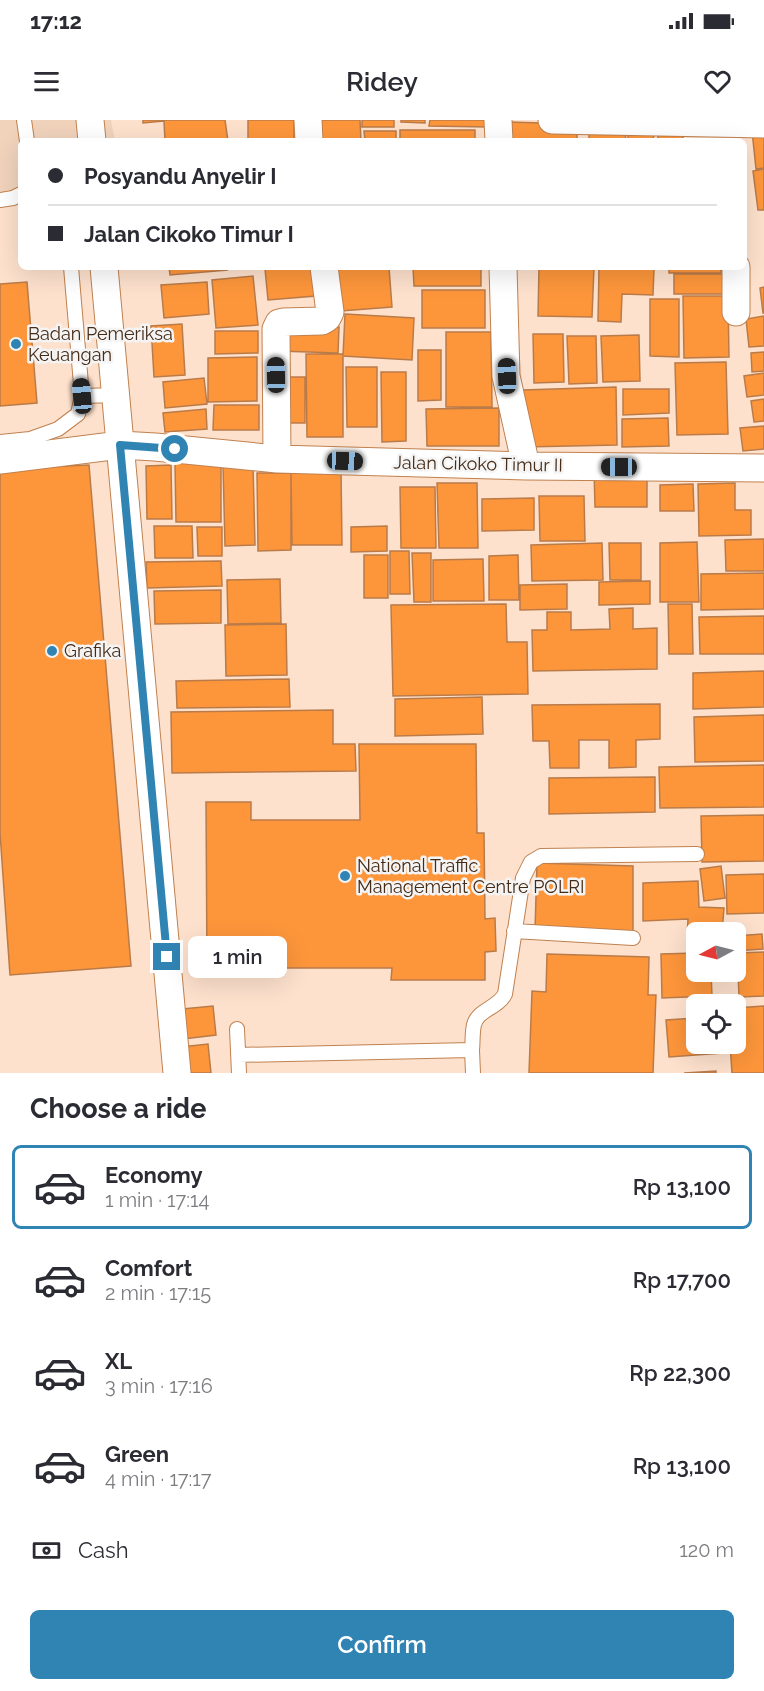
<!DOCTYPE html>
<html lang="en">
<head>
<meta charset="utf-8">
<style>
	:root { --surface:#fff; --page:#f2f2f3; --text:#2b2b33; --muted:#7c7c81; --line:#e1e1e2; --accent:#3084b4 }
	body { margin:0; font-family:Raleway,sans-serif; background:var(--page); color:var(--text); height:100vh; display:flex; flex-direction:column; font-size:22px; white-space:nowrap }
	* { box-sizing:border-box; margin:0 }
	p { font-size:20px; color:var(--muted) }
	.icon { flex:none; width:33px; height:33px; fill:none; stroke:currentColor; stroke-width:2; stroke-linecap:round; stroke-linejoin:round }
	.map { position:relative; height:953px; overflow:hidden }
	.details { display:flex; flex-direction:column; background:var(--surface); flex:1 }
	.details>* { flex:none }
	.guide { position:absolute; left:18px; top:18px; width:729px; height:132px; border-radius:9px; box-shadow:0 6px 24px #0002; display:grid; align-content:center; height:132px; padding:0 30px; background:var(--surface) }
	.needle { width:39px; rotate:263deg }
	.fabs { position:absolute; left:686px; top:802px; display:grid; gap:12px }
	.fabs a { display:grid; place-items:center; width:60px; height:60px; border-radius:9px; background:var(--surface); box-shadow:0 6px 24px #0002; font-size:30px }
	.end { position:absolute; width:27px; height:27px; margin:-14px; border:8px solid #3084b4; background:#fff; box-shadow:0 0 0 3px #fff }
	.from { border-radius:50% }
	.bubble { position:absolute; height:42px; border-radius:9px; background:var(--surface); box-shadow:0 6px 24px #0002; font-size:20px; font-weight:600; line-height:42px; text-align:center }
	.car { position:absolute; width:18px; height:36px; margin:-18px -9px; border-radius:8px; box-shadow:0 0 4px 2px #0007; background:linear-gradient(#222 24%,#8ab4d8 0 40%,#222 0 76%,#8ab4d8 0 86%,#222 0) }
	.guide b { display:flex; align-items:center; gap:21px; height:57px; font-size:22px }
	.guide b+b { border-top:2px solid var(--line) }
	.guide i { width:15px; height:15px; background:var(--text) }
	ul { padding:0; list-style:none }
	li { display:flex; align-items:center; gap:18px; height:84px; margin:0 12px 9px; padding:0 18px; border:3px solid transparent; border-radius:9px }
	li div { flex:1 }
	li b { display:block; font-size:22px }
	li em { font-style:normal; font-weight:600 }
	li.current { border-color:var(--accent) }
	li>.icon { width:54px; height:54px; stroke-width:1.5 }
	h2 { padding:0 30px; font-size:27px; line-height:72px }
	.pay { display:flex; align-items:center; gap:15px; height:66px; padding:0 30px; font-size:22px }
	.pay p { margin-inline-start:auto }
	.action { display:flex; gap:12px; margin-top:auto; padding:12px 30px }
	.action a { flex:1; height:69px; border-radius:9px; background:var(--accent); color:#fff; font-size:24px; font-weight:600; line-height:69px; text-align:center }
	.status { display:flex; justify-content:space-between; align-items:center; height:42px; padding:0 30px; background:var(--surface); direction:ltr }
	.status svg { height:16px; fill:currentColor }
	header { display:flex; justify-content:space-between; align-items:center; height:78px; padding:0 30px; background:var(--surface); font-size:27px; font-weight:600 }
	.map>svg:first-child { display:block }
	.built { fill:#f1d3bc }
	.building { fill:#fd963b; stroke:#ba7b49; stroke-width:1.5 }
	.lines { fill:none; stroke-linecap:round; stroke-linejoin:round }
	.lane-casing { stroke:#c0814f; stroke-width:16 }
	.street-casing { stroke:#c0814f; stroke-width:29 }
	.lane { stroke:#fff; stroke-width:14 }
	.street { stroke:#fff; stroke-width:27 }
	.route { stroke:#3084b4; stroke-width:8 }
	.poi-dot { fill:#3084b4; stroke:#f4f4f4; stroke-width:2 }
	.labels { text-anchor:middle; stroke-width:5; stroke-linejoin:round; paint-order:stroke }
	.poi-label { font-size:18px; fill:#462b16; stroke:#f4f4f4; text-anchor:start }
	.street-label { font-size:18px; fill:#462b16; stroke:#f4f4f4 }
</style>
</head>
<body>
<div class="status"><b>17:12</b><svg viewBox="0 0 49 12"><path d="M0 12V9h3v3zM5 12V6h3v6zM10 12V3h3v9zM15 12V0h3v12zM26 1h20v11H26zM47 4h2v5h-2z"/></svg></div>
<header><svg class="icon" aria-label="menu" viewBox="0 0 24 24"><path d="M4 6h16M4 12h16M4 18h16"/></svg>Ridey<svg class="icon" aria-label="heart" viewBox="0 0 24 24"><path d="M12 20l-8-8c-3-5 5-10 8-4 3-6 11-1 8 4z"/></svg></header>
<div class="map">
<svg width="764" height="953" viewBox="0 0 764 953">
	<rect width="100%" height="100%" fill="#fde1cd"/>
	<path class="built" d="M0,0H111L115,21H21V79L0,82Z"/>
	<path class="building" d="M143,0H225L228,21H165L164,1L143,3Z
		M248,0H294V21L248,20Z
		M315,0H360L361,21H315Z
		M362,0H394V7H362Z
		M401,0H425V3L401,2Z
		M430,0H489V7L429,6Z
		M507,2L577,4V21H506Z
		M400,10H475V21H400Z
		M658,10L683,11V21H658Z
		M764,10V48L756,49L752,11Z
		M364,11H396V21H365Z
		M589,12L626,14L625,21H589Z
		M628,14H654L653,21H628Z
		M764,49V90H758L753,51Z
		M169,147H226L227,150L170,155Z
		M285,147H313L316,176L268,180L265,149Z
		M337,147H389L392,187L341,191Z
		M413,147H481V166H414Z
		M539,147H594L592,197L538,196Z
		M669,147H721V153H669Z
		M599,148L654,149L653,175L622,174L621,202L598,201Z
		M674,154H726V174H674Z
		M253,156L258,205L216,208L212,160Z
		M27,162L37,283L0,286V164Z
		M207,162L209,194L164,198L161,165Z
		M764,167V193H763L760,168Z
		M422,170H485V208H422Z
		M683,176H728L729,237L684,238Z
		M650,179H679V237L650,236Z
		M345,194L414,198L412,240L343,236Z
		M764,196V226L749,227L746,199Z
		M182,204L185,255L154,257L151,206Z
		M279,205L339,207L338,233L278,231Z
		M215,211H258V233L215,234Z
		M446,212H491L492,287H446Z
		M533,214H563L564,262L534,263Z
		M639,215L640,261L603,262L601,216Z
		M567,216H596L597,263L569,264Z
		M418,230H441V280L418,281Z
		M764,232V251L752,252L751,233Z
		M306,234H343V317H307Z
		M257,237V281L208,282V238Z
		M726,242L728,314L677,315L675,243Z
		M346,247H377V307H347Z
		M381,252H406V321L382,322Z
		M764,253V275L747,277L744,256Z
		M279,257H305V303H279Z
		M204,258L207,284L165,288L163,262Z
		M616,267L617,325L524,327L523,270Z
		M623,269H669V293L623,295Z
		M764,279V301L754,302L751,281Z
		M214,285H259V310H213Z
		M499,288V326H427L426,289Z
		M206,289L207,309L165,312L163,293Z
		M668,298L669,326L622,327V299Z
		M764,306V329L743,331L740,308Z
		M221,342V402H176L175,343Z
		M89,345L131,846L10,855L0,713V349Z
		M171,345L172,399H147L146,346Z
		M223,345H253L255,425L225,426Z
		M647,348V387H595L594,349Z
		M291,352H341L342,425H292Z
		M257,353H291V430L258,431Z
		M437,363H477L478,428H439Z
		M735,363V390H751V415L699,416L698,364Z
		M693,364L694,391H660V365Z
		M400,367H435L436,428H401Z
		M539,376H584L585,421H540Z
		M534,378V410L482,411V379Z
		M154,406H192L193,438H155Z
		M387,406V431L351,432V407Z
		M197,407H222V436H198Z
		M764,419V451H726L725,420Z
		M697,422L699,482H660V423Z
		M602,423L603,460L532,461L531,425Z
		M609,423H641V460H610Z
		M390,431H409L410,474H390Z
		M412,433H431V482H414Z
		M364,435H388V478H364Z
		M518,435L519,480H489V436Z
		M483,439L484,481H433V440Z
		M221,441L222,466L147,468L146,442Z
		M764,453V489L701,490V454Z
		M280,459L281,503L228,504L227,460Z
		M650,461V484L599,485V462Z
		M567,464V489L520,490V465Z
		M221,470V503L155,504L154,471Z
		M506,484L507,522H527L528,574L393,576L391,485Z
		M668,484H692L693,534H669Z
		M633,488V509L657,508V549L533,551L532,510H547V492H571V510L610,509L609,489Z
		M764,496V534H700L699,497Z
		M286,504L287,555L226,556L225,505Z
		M764,551V587L693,589V553Z
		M289,559L290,587L177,588L176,561Z
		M482,577L483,614L395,616V579Z
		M660,584V619L636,620V647L609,648V620H579V648H550L549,621H533L532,585Z
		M333,590V624H355L356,651L172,653L171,592Z
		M764,595V641L695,642L694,597Z
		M359,624H476L477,713H484L485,799L495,798L496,831L485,832V860H391L392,848H207L206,682H251V700H360Z
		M764,645V687L660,688L659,647Z
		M655,657V692L549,694V658Z
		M764,695V741L702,742L701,696Z
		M537,743L633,746V815L535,810Z
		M721,746L725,778L704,781L700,749Z
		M764,754V793L727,794L726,755Z
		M698,761L699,787L724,788L722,813H696V819L687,818L688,799L643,801V763Z
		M762,814L763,829L735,831V816Z
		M764,832V876L739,877L738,853L719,855V852H735V834L737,833Z
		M696,833V852H711L712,876L662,878L661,834Z
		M547,834L649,837L648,875H656L653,953H529L532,871L546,872Z
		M213,886L216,915L175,920L172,890Z
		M764,886V953H732L730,924H735V888Z
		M696,898V924H722L723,933L669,937L666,900Z
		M208,924L211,953H184L181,927Z
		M716,951V953H684Z"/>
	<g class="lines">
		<defs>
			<path id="lane" d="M24,0L27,21
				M0,80L13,78L21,74
				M82,276L117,275
				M0,322L30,319L58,309L78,294L82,276L71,147
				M514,811L633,818
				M237,909L239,953
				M472,930C473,922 472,913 474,905C477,890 498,888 505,874L523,758L531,742L541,736L697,734
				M238,935L472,930L473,953"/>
			<path id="street" d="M90,0L92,21
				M308,0L309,21
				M498,0L499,21
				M552,0L764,4
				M104,147L177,953
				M503,147L506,256L526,346
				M736,192V147
				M277,339L276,209L279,203L283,202L322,201L327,198L330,192L324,147
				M0,340L120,325L155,327L277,339L526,346L764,348"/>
		</defs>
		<use href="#lane" class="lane-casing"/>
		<use href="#street" class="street-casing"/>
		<use href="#lane" class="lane"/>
		<use href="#street" class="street"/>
	</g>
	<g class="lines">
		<path class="route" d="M167,837L120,325L175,329"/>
	</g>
	<g class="poi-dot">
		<circle cx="16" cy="224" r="6"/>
		<circle cx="52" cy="531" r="6"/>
		<circle cx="345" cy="756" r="6"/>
	</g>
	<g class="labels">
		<g class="poi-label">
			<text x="28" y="220">Badan Pemeriksa<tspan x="28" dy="21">Keuangan</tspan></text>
			<text x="64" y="537">Grafika</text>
			<text x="357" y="752">National Traffic<tspan x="357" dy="21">Management Centre POLRI</tspan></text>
		</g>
		<g class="street-label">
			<text transform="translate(478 344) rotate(1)" y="6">Jalan Cikoko Timur II</text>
		</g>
	</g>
</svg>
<div class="fabs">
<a><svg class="needle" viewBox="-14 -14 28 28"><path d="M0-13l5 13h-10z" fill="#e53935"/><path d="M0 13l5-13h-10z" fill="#7c7c81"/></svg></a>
<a><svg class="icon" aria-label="locate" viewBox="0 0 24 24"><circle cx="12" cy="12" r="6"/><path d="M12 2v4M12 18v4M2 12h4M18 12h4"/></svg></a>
</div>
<i class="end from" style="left:175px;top:329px"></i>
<i class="end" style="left:167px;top:837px"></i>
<div class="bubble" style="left:188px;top:816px;width:99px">1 min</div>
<i class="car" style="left:276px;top:255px;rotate:359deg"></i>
<i class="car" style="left:507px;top:256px;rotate:358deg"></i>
<i class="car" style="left:82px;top:276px;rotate:355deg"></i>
<i class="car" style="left:345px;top:341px;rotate:92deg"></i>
<i class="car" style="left:619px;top:347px;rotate:270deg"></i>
<div class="guide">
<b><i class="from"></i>Posyandu Anyelir I</b>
<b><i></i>Jalan Cikoko Timur I</b>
</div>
</div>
<section class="details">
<h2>Choose a ride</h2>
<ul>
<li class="current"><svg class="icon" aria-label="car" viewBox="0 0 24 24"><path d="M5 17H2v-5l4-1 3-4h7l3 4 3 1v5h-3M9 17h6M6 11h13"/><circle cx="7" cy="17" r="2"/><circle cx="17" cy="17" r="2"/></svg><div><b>Economy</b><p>1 min · 17:14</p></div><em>Rp 13,100</em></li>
<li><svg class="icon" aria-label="car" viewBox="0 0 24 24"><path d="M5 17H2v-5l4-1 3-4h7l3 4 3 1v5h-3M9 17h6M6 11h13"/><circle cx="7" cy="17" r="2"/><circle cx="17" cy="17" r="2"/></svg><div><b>Comfort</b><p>2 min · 17:15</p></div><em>Rp 17,700</em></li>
<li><svg class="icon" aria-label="car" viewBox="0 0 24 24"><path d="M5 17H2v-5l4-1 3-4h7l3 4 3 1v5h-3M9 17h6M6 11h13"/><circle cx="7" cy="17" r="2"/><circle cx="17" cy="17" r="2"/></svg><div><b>XL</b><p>3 min · 17:16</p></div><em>Rp 22,300</em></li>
<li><svg class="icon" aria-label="car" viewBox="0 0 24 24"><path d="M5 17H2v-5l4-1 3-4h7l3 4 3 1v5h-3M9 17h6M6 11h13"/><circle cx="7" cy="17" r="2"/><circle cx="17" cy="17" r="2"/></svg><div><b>Green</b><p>4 min · 17:17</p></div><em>Rp 13,100</em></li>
</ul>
<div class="pay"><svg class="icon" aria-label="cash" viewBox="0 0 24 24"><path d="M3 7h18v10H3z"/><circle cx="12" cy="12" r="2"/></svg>Cash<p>120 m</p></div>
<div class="action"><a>Confirm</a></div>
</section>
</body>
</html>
